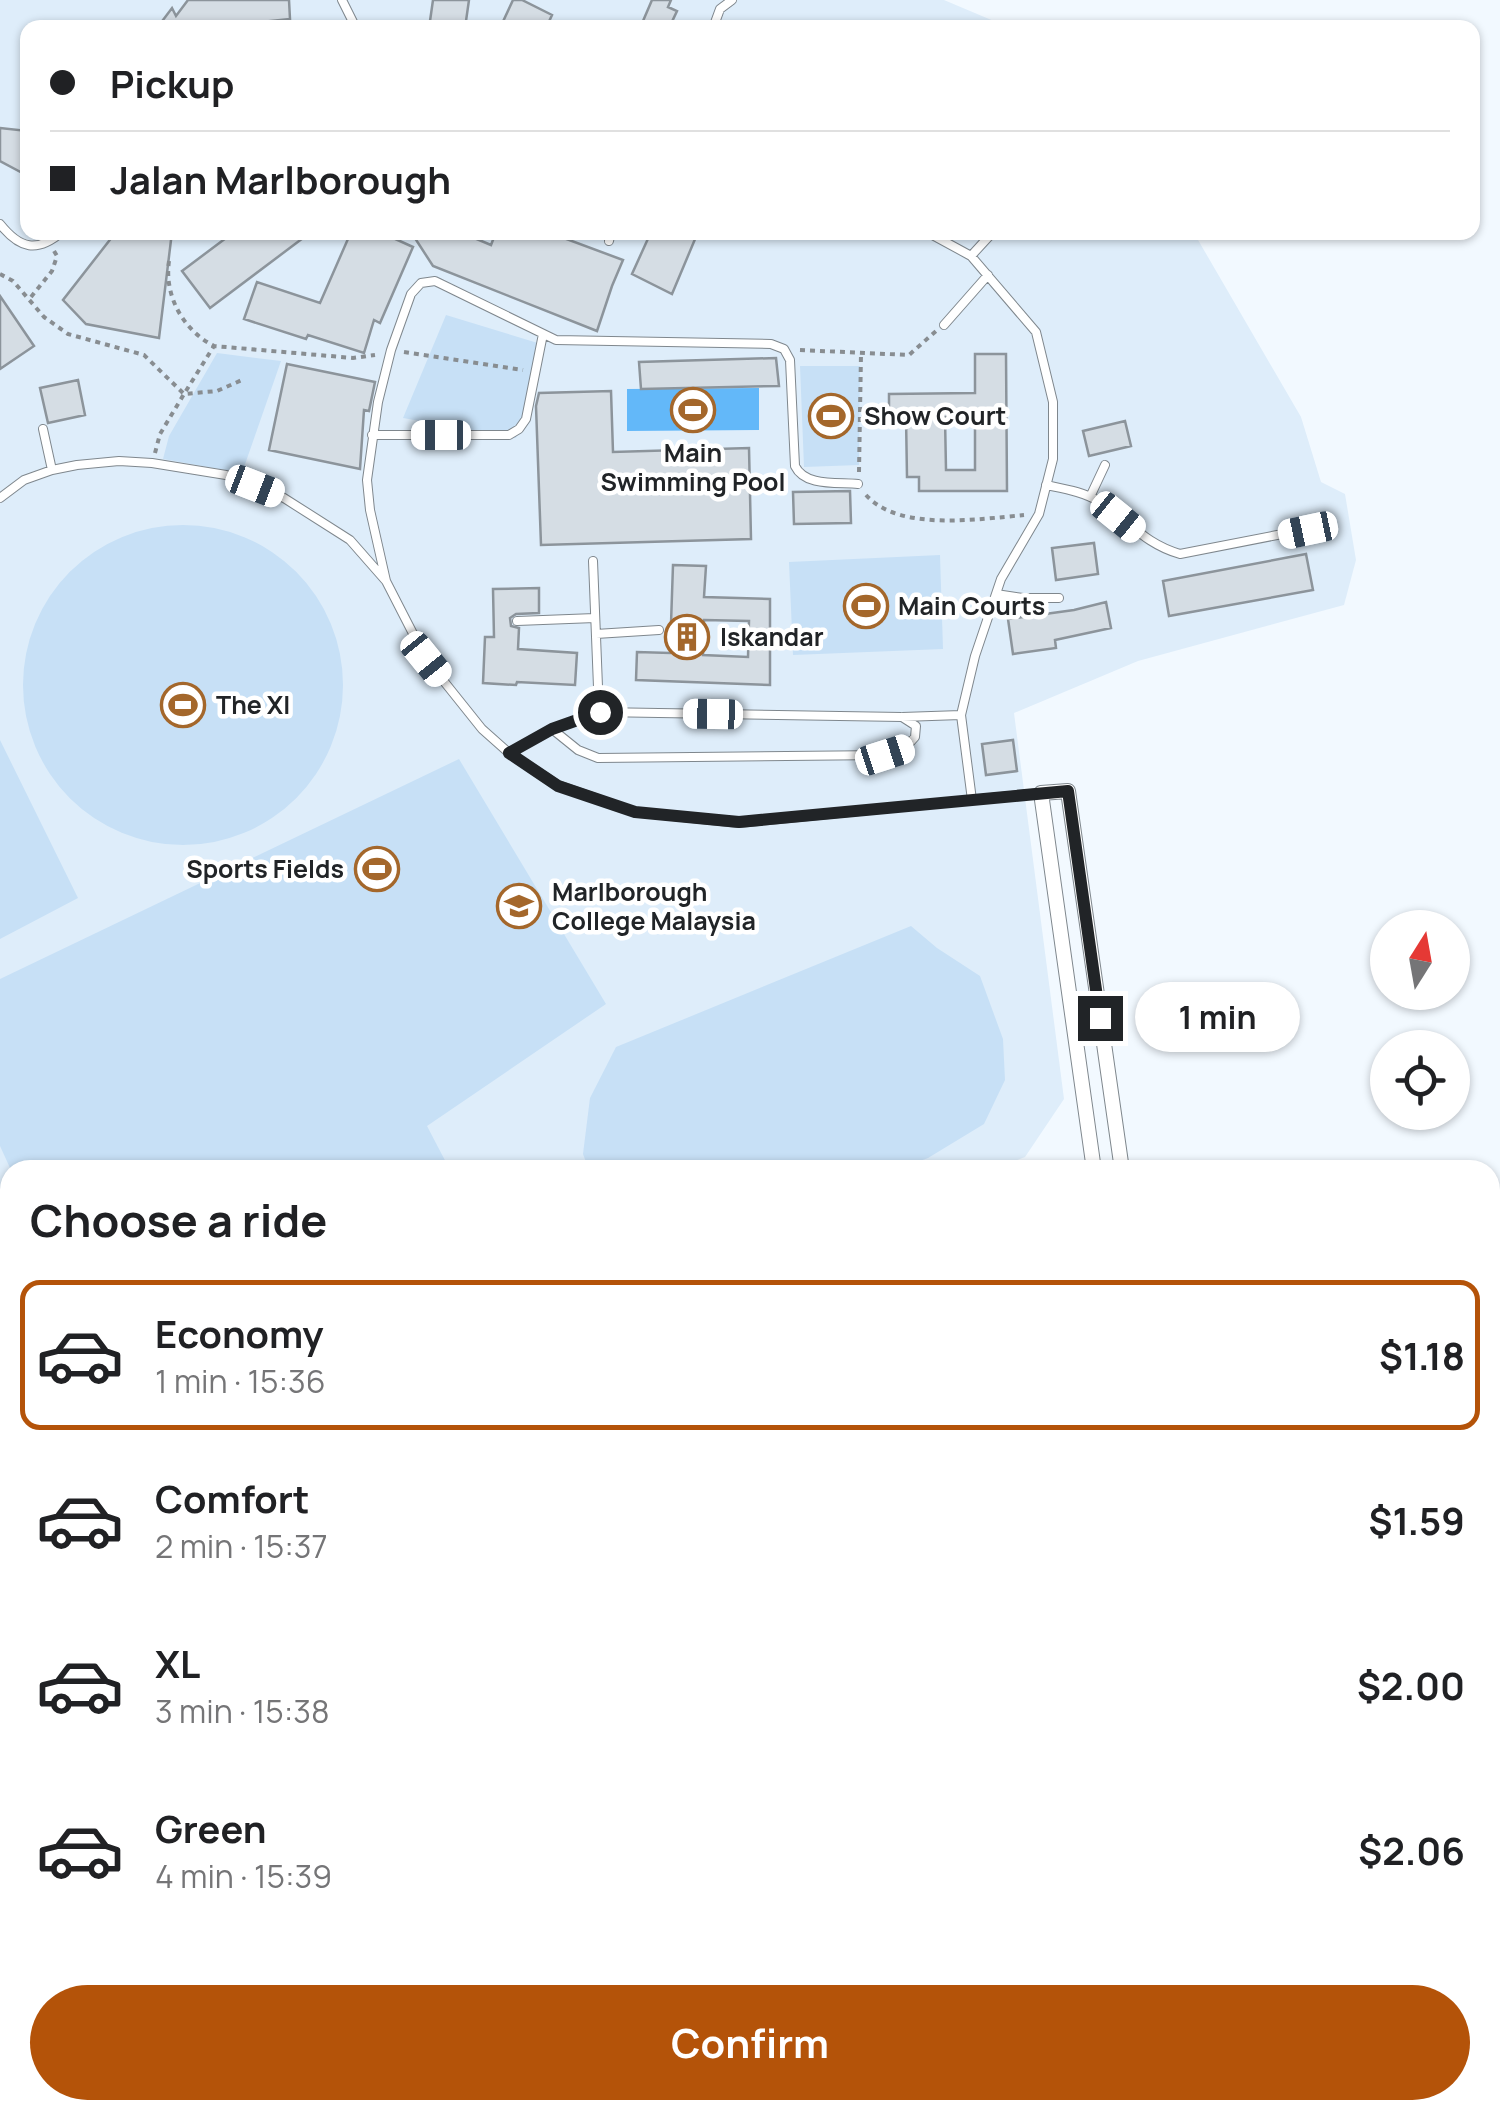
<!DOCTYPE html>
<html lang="en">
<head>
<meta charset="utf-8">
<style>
	:root { --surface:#fff; --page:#f6f6f6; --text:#202124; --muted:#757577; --line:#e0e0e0; --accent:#b45309 }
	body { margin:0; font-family:Manrope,sans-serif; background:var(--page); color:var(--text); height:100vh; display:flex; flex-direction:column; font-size:38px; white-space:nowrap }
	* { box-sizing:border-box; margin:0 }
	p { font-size:32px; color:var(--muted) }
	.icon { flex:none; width:55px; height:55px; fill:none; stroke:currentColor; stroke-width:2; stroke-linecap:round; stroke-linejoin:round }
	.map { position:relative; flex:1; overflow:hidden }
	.sheet { position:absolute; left:0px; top:1160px; width:1500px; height:960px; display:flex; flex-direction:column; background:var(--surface); border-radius:30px 30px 0 0; box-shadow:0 2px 8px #0004 }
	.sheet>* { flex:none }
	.banner { position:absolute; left:20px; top:20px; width:1460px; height:220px; border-radius:20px; box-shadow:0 2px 8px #0004; display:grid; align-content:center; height:220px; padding:0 30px; background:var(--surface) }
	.needle { width:65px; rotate:11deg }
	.fabs { position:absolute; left:1370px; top:910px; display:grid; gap:20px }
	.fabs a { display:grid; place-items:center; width:100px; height:100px; border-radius:50%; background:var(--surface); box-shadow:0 2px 8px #0004; font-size:50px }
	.end { position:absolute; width:45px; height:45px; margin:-22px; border:12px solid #212427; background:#fff; box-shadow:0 0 0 5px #fff }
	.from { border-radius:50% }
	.bubble { position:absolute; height:70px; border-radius:35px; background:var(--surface); box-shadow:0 2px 8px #0004; font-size:32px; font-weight:700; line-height:70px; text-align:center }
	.car { position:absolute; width:30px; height:60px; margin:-30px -15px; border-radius:12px; box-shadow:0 0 8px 2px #0007; background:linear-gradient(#fff 24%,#345 0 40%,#fff 0 76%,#345 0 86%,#fff 0) }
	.banner b { display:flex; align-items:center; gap:35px; height:95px; font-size:38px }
	.banner b+b { border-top:2px solid var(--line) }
	.banner i { width:25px; height:25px; background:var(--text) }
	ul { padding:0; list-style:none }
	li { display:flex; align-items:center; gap:30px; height:150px; margin:0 20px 15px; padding:0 10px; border:5px solid transparent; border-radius:20px }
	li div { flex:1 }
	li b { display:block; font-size:38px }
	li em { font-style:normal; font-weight:700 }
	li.selected { border-color:var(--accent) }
	li>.icon { width:90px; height:90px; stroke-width:1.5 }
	h2 { padding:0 30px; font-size:45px; line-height:120px }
	.cta { display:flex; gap:20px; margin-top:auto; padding:20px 30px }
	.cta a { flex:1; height:115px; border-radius:60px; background:var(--accent); color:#fff; font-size:40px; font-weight:700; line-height:115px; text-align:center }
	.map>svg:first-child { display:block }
	.built { fill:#deedfa }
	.green { fill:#c7e0f6 }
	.water { fill:#63b8f9 }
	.building { fill:#d5dde4; stroke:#8c949b; stroke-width:2.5; fill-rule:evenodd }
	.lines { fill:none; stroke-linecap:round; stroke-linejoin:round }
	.lane-casing { stroke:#7f878d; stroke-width:10 }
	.street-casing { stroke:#7f878d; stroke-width:16 }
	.secondary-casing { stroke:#7f878d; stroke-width:22 }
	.path { stroke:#888d91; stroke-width:4; stroke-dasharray:5 5; stroke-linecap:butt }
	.lane { stroke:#fff; stroke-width:8 }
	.street { stroke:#fff; stroke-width:14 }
	.secondary { stroke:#fff; stroke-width:20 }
	.route { stroke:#212427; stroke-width:12 }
	.labels { text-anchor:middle; stroke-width:9; stroke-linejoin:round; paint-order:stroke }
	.poi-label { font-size:25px; font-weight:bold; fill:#212427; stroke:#fff; text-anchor:start }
</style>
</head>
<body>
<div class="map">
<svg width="1500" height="2120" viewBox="0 0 1500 2120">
	<rect width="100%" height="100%" fill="#f2f9ff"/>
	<path class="built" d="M0,0H944L1008,27L28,28V232L1194,233L1301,417L1321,482L1345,494L1356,560L1344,605L1138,661L1014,713L1064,1099L1025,1157L991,1170H10V1591L0,1595Z"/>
	<path class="green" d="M446,315L541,344L526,419L519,429L516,438L403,418Z
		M217,353L281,361L242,473L163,459L169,436Z
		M800,366H860L859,465L804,467Z
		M23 685a160 160 0 1 1 320 0a160 160 0 1 1-320 0Z
		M940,555L943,649L793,655L789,562Z
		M0,740L78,898L0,939Z
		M459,759L606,1004L427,1126L450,1170H11L0,1146V979Z
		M911,926L937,948L980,976L1003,1039L1005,1080L984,1124L928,1158L896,1170H589L583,1154L590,1098L616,1047Z
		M0,1347L10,1368V1557L0,1562Z"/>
	<path class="water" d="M759,388V430L627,431V389Z"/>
	<path class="building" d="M188,0H289L290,19L202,28H157L172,8L176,16Z
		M433,0H469L465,28H429Z
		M513,0H522L552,15L546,28H500Z
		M652,0H671L668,7L677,11L669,28H640Z
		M0,128L28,131V176L0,161Z
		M116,232H172L159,338L86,324L63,300Z
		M234,232H311L210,308L182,271Z
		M351,232H380L413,247L380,323L374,320L364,353L308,335L306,339L244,319L257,282L320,303Z
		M411,232H460L491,245L496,232H563L561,237L623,260L612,286L597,331L433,266Z
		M651,232H698L672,294L632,274Z
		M0,296L34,346L0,369Z
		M975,354H1006L1007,491H919V477H907L906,417L889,418V394L975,393ZM945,417H975V470H946Z
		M776,358L779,386L641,389L639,362Z
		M287,364L375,382L369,411L364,410L360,469L269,450Z
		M78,380L85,415L48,423L40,388Z
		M611,391L613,452L749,448L751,539L541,545L536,406L539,393Z
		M1125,421L1131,446L1089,456L1083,431Z
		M850,491L851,523L794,524L793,492Z
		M1094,543L1098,574L1056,580L1052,548Z
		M1306,554L1313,590L1169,616L1163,581Z
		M673,565L706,566L704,597L770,599V685L636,680L637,652L670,653ZM704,620L749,621L748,657L703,655Z
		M539,588V613L516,614L510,618L511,626L519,628L518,649L577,653L575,685L517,682L516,685L483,683L485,637H494L493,589Z
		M1106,602L1111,628L1055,640L1056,648L1013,654L1008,619L1074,610Z
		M1013,740L1017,771L986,775L982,744Z"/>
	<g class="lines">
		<defs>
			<path id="lane" d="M342,0L356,28
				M713,28L720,9L732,0
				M0,224C20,249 37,253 62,232
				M927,232L971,256L1036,332L1053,402V459L1039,514L1001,579L975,656L961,715L972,800
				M609,241L611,232
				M971,256L993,232
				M944,325L988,275
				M43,429L52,470
				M372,435H509L519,429L526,419L543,334
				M858,484C838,482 805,487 795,466L790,360L784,349L771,344L556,340L435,281L421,283L411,294L391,350L378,402L367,480L370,510L386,581L426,659L482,729L509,753L558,785L635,812L739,823L1041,793
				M1046,485C1065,489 1084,492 1100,502C1130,521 1143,543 1180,554L1308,529
				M1090,497L1105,465
				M0,498L24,480L52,470L77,465L119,461L152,463L226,475L284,498L350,540L386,581
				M593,561L599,712
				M996,594L1023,598H1059
				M517,621L595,618
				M596,634L659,630
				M552,729L578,750L598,758L885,755L905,748L915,737L916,726L902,717
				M509,753L552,729L599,712L902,717L961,715"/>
			<path id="street" d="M1094,1170L1041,793L1068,791L1122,1170
				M0,2057L10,2068
				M1490,2095L1500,2094
				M51,2110L62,2120
				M1250,2120L1301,2110"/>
			<path id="secondary" d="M0,1632L10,1627
				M0,1673L10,1668"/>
		</defs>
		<use href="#lane" class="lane-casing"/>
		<use href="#street" class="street-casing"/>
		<use href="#secondary" class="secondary-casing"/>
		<path class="path" d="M169,261C164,296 183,330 214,346L353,358L375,355
			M0,274L13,281L44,317L68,334L144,355L184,394L214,346
			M31,297L52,271L57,256L54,251
			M800,350L909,355L936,331
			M404,352L523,370
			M155,453L160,434L184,394L217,391L242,380
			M859,472L861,354
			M866,495C899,532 979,519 1024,515
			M153,2120L157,2110
			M970,2120L977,2110"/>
		<use href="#lane" class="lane"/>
		<use href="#street" class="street"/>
		<use href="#secondary" class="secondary"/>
	</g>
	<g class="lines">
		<path class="route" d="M600,712L552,729L509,753L558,786L635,812L739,822L1068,791L1100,1018"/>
	</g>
	<defs>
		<symbol id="stadium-ring" viewBox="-11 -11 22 22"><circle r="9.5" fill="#fff" stroke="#a4672b" stroke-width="1.5"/><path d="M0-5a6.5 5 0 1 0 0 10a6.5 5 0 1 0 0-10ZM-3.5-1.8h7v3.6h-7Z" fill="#a4672b"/></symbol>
		<symbol id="building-ring" viewBox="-11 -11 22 22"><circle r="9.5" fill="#fff" stroke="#a4672b" stroke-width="1.5"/><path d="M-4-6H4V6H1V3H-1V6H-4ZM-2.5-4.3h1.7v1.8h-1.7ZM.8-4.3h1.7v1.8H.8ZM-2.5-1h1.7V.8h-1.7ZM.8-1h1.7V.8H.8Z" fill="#a4672b"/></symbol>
		<symbol id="university-ring" viewBox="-11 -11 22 22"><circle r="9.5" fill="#fff" stroke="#a4672b" stroke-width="1.5"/><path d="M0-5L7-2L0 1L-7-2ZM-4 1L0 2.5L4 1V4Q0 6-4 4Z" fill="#a4672b"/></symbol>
	</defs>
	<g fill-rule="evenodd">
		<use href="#stadium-ring" x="668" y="385" width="50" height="50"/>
		<use href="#stadium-ring" x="806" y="391" width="50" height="50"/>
		<use href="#stadium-ring" x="841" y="581" width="50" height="50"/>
		<use href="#building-ring" x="662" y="612" width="50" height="50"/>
		<use href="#stadium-ring" x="158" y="680" width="50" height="50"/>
		<use href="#stadium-ring" x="352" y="844" width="50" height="50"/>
		<use href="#university-ring" x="494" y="881" width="50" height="50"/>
	</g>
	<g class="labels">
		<g class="poi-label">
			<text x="864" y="425">Show Court</text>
			<text x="693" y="462" text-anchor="middle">Main<tspan x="693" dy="29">Swimming Pool</tspan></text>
			<text x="898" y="615">Main Courts</text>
			<text x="720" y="646">Iskandar</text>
			<text x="216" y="714">The XI</text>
			<text x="344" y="878" text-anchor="end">Sports Fields</text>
			<text x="552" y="901">Marlborough<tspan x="552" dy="29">College Malaysia</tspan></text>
		</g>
	</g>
</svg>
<div class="fabs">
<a><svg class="needle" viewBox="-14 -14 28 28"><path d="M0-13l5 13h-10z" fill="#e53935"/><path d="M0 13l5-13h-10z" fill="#757577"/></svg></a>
<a><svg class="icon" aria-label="locate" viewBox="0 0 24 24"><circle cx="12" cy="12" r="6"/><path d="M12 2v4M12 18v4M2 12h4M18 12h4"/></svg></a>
</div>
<i class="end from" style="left:600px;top:712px"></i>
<i class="end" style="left:1100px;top:1018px"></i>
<div class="bubble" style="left:1135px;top:982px;width:165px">1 min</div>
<i class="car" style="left:441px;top:435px;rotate:270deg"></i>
<i class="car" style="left:255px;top:486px;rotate:111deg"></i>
<i class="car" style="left:1118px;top:517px;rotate:129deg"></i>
<i class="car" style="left:1308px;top:530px;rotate:258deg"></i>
<i class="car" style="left:426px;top:659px;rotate:141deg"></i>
<i class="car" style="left:713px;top:714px;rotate:271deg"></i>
<i class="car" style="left:885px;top:755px;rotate:72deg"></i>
<div class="banner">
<b><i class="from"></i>Pickup</b>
<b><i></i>Jalan Marlborough</b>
</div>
<section class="sheet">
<h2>Choose a ride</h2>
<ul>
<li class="selected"><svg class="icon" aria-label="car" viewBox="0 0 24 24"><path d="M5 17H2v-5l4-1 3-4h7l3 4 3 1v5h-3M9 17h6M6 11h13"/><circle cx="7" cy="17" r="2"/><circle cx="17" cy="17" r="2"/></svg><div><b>Economy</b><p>1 min · 15:36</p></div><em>$1.18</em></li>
<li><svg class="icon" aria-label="car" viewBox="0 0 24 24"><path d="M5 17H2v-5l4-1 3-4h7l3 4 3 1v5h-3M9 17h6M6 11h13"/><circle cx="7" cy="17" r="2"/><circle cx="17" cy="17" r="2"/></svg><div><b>Comfort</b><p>2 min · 15:37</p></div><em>$1.59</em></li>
<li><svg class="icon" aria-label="car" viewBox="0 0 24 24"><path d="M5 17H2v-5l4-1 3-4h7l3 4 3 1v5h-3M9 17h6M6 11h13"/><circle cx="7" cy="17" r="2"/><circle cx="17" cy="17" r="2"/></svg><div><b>XL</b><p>3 min · 15:38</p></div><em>$2.00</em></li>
<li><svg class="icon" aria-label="car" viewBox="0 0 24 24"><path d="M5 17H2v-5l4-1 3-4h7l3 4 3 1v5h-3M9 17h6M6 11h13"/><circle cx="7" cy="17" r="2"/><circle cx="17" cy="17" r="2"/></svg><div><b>Green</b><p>4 min · 15:39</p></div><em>$2.06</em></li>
</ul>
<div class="cta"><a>Confirm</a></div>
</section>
</div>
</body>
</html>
